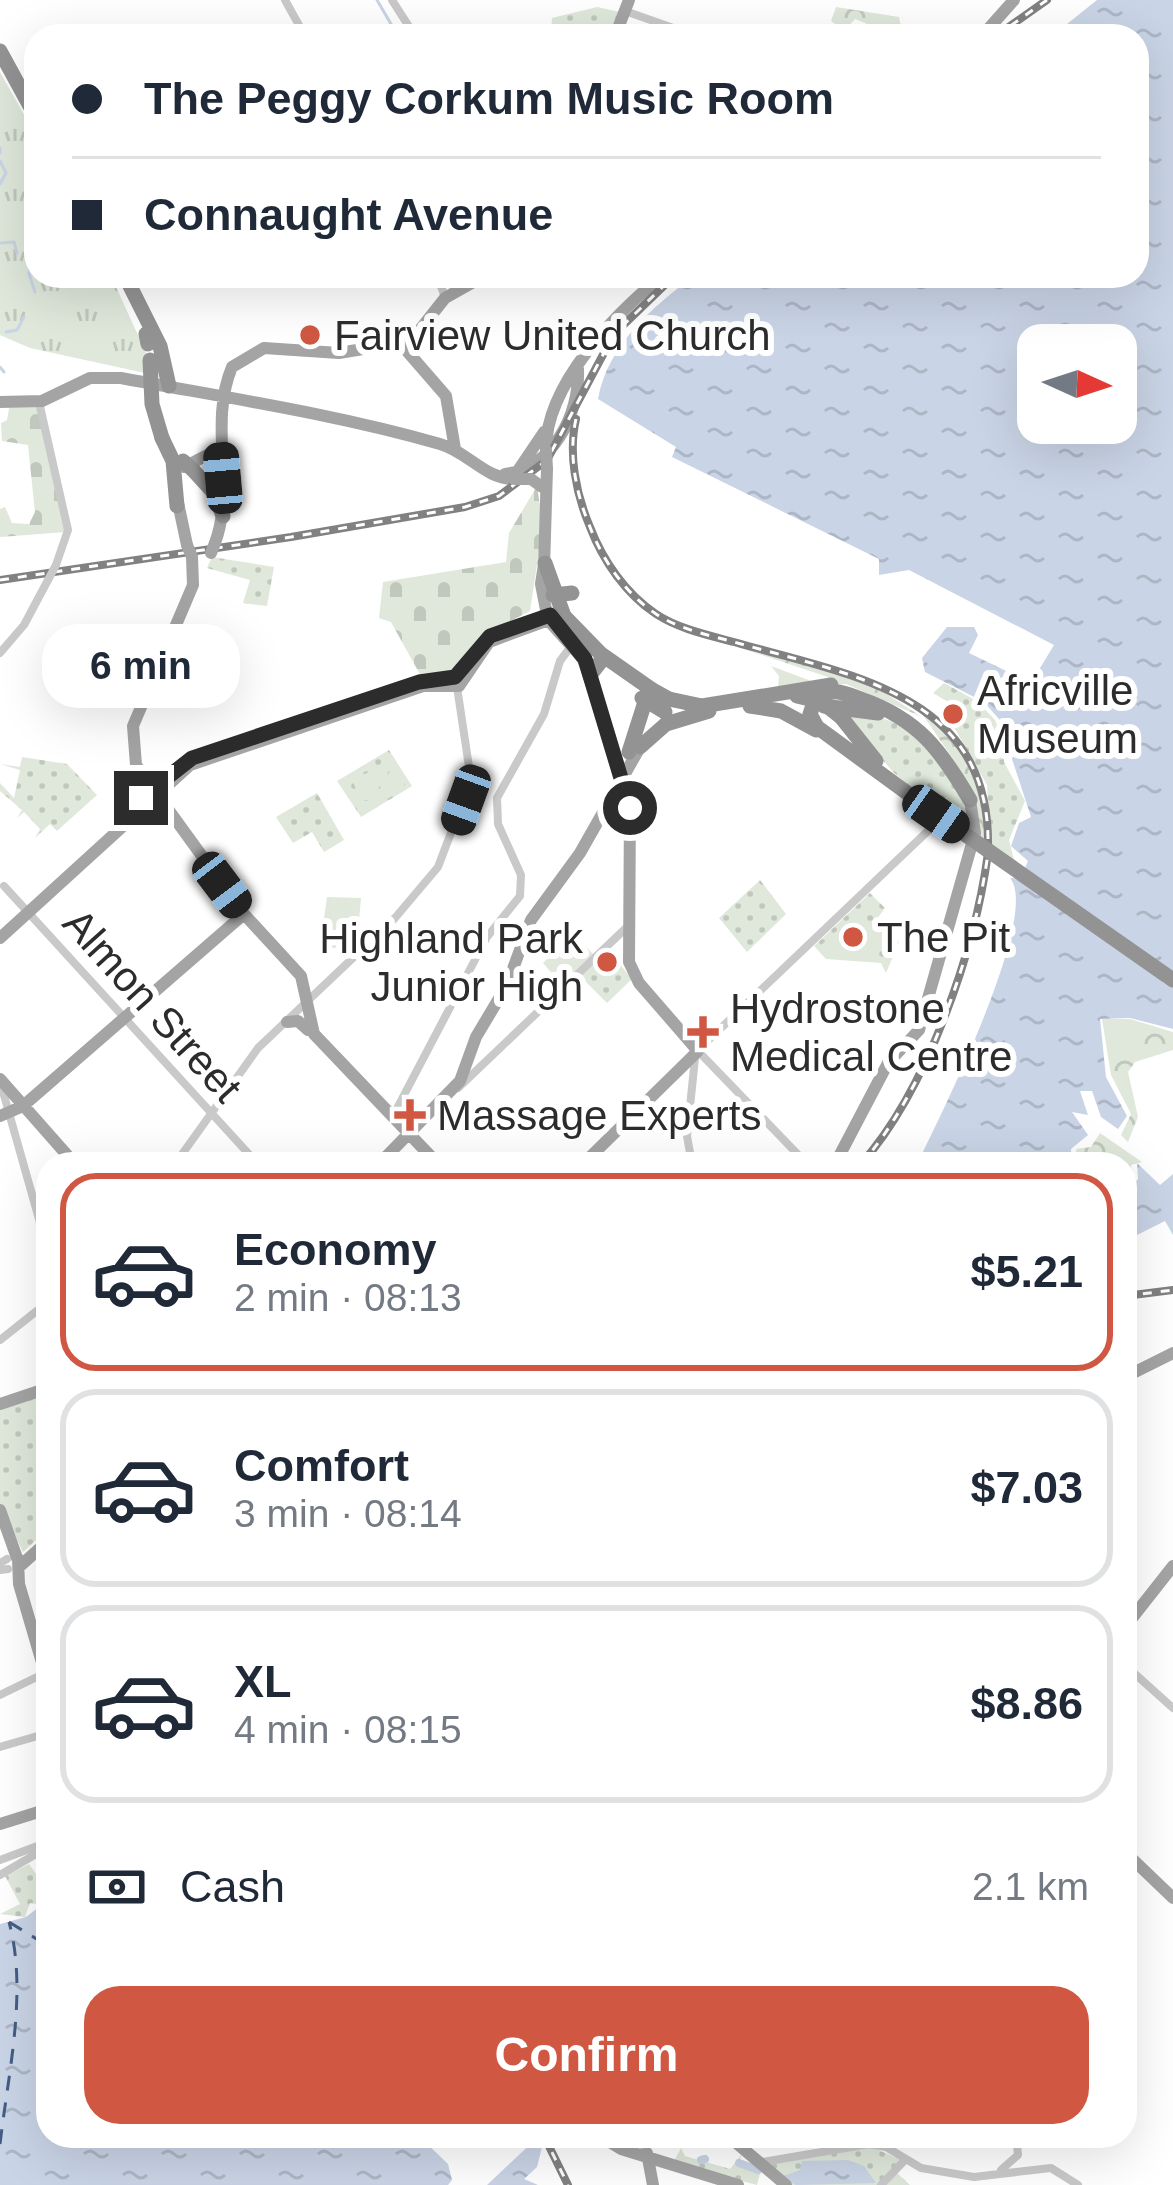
<!DOCTYPE html>
<html lang="en">
<head>
<meta charset="utf-8">
<style>
	:root { --surface:#fff; --page:#f6f6f7; --text:#1f2937; --muted:#747a83; --line:#e0e1e3; --accent:#d05842 }
	body { margin:0; font-family:Arial,sans-serif; background:var(--page); color:var(--text); height:100vh; display:flex; flex-direction:column; font-size:45px; white-space:nowrap }
	* { box-sizing:border-box; margin:0 }
	p { font-size:39px; color:var(--muted) }
	.icon { flex:none; width:66px; height:66px; fill:none; stroke:currentColor; stroke-width:2; stroke-linecap:round; stroke-linejoin:round }
	.map { position:relative; flex:1; overflow:hidden }
	.details { position:absolute; left:36px; top:1152px; width:1101px; height:996px; display:flex; flex-direction:column; background:var(--surface); border-radius:36px; box-shadow:0 12px 48px #0002 }
	.details>* { flex:none }
	.top-card { position:absolute; left:24px; top:24px; width:1125px; height:264px; border-radius:36px; box-shadow:0 12px 48px #0002; display:grid; align-content:center; height:264px; padding:0 48px; background:var(--surface) }
	.needle { width:78px; rotate:93deg }
	.controls { position:absolute; left:1017px; top:324px; display:grid; gap:24px }
	.controls a { display:grid; place-items:center; width:120px; height:120px; border-radius:24px; background:var(--surface); box-shadow:0 12px 48px #0002; font-size:60px }
	.end { position:absolute; width:54px; height:54px; margin:-27px; border:15px solid #2c2c2c; background:#fff; box-shadow:0 0 0 6px #fff }
	.from { border-radius:50% }
	.bubble { position:absolute; height:84px; border-radius:36px; background:var(--surface); box-shadow:0 12px 48px #0002; font-size:39px; font-weight:700; line-height:84px; text-align:center }
	.car { position:absolute; width:36px; height:72px; margin:-36px -18px; border-radius:15px; box-shadow:0 0 9px 3px #0007; background:linear-gradient(#222 24%,#8ab4d8 0 40%,#222 0 76%,#8ab4d8 0 86%,#222 0) }
	.top-card b { display:flex; align-items:center; gap:42px; height:114px; font-size:45px }
	.top-card b+b { border-top:3px solid var(--line) }
	.top-card i { width:30px; height:30px; background:var(--text) }
	ul { padding:21px 0 0; list-style:none }
	li { display:flex; align-items:center; gap:36px; height:198px; margin:0 24px 18px; padding:0 24px; border:6px solid var(--line); border-radius:36px }
	li div { flex:1 }
	li b { display:block; font-size:45px }
	li em { font-style:normal; font-weight:700 }
	li.current { border-color:var(--accent) }
	li>.icon { width:108px; height:108px; stroke-width:1.5 }
	.pay { display:flex; align-items:center; gap:30px; height:132px; padding:0 48px; font-size:45px }
	.pay p { margin-inline-start:auto }
	.primary-button { display:flex; gap:24px; margin-top:auto; padding:24px 48px }
	.primary-button a { flex:1; height:138px; border-radius:36px; background:var(--accent); color:#fff; font-size:48px; font-weight:700; line-height:138px; text-align:center }
	.map>svg:first-child { display:block }
	.grass { fill:url(#grass-tufts) }
	.forest { fill:url(#forest-crowns) }
	.cemetery { fill:url(#cemetery-stones) }
	.park { fill:url(#park-dots) }
	.garden { fill:#dfe8db }
	.water { fill:url(#water-ripples); fill-rule:evenodd }
	.lines { fill:none; stroke-linecap:round; stroke-linejoin:round }
	.stream { stroke:#c9d4e6; stroke-width:3 }
	.canal { stroke:#c9d4e6; stroke-width:6 }
	.river { stroke:#c9d4e6; stroke-width:8 }
	.ferry { stroke:#445d84; stroke-width:3; stroke-dasharray:15 12; stroke-linecap:butt }
	.minor { stroke:#c9c9c9; stroke-width:8 }
	.major { stroke:#a4a4a4; stroke-width:12 }
	.highway { stroke:#939393; stroke-width:15 }
	.rail-casing { stroke:#818181; stroke-width:8 }
	.rail { stroke:#fff; stroke-width:3; stroke-dasharray:9; stroke-linecap:butt }
	.minor-bridge { stroke:#c9c9c9; stroke-width:8 }
	.major-bridge { stroke:#a4a4a4; stroke-width:12 }
	.highway-bridge { stroke:#939393; stroke-width:15 }
	.route { stroke:#2c2c2c; stroke-width:15 }
	.poi-dot { fill:#d05842; stroke:#fff; stroke-width:4.5 }
	.labels { text-anchor:middle; stroke-width:12; stroke-linejoin:round; paint-order:stroke }
	.poi-label { font-size:42px; fill:#2c2c2c; stroke:#fff; text-anchor:start }
	.street-label { font-size:42px; fill:#2c2c2c; stroke:#fff }
</style>
</head>
<body>
<div class="map">
<svg width="1173" height="2185" viewBox="0 0 1173 2185">
	<defs>
		<pattern id="grass-tufts" width="24" height="20" patternUnits="userSpaceOnUse" patternTransform="scale(3)"><rect width="24" height="20" fill="#dfe8db"/><path d="M3 7l-1-3M5 7V3M7 7l1-3M15 17l-1-3M17 17v-4M19 17l1-3" fill="none" stroke="#c0c7bc"/></pattern>
		<pattern id="forest-crowns" width="20" height="18" patternUnits="userSpaceOnUse" patternTransform="scale(3)"><rect width="20" height="18" fill="#dfe8db"/><path d="M2 6a3 3 0 1 1 6 0M12 15a3 3 0 1 1 6 0" fill="none" stroke="#c0c7bc"/></pattern>
		<pattern id="cemetery-stones" width="16" height="16" patternUnits="userSpaceOnUse" patternTransform="scale(3)"><rect width="16" height="16" fill="#dfe8db"/><path d="M2 7V4a2 2 0 0 1 4 0v3zM10 15v-3a2 2 0 0 1 4 0v3z" fill="#c0c7bc"/></pattern>
		<pattern id="park-dots" width="8" height="8" patternUnits="userSpaceOnUse" patternTransform="scale(3)"><rect width="8" height="8" fill="#dfe8db"/><path d="M2 2h.1M6 6h.1" fill="none" stroke="#c0c7bc" stroke-width="1.8" stroke-linecap="round"/></pattern>
		<pattern id="water-ripples" width="26" height="14" patternUnits="userSpaceOnUse" patternTransform="scale(3)"><rect width="26" height="14" fill="#c9d4e6"/><path d="M2 4q2-2 4 0t4 0M15 11q2-2 4 0t4 0" fill="none" stroke="#adb6c5"/></pattern>
	</defs>
	<rect width="100%" height="100%" fill="#fff"/>
	<path class="grass" d="M0,72L36,136V276H111L147,355L145,373L30,348L0,335Z
		M327,897L361,898L358,932L339,948L320,947Z
		M573,933L593,954L561,984L543,963Z"/>
	<path class="forest" d="M836,7L899,17L903,36H870L872,26L855,19L844,31L831,21Z
		M723,642L871,684L922,717L846,684L778,687L779,676L771,666L814,682L831,678Z
		M917,706C962,730 986,794 987,846L976,838L961,771Z
		M1102,1019H1130L1173,1032V1050L1135,1062L1128,1072L1138,1117L1128,1142L1121,1135L1131,1114L1111,1075Z
		M1100,1133L1142,1162L1131,1165L1134,1179L1126,1192L1125,1164H1091L1088,1154L1077,1164L1076,1149L1091,1147Z"/>
	<path class="cemetery" d="M10,403L36,406L51,448L66,532L0,537V509L5,507L12,523L29,524L35,512L28,445L2,441L1,423L7,420Z
		M537,486L543,525L530,611L484,635L457,672L422,678L391,622L379,618L383,582L506,562L509,533Z"/>
	<path class="park" d="M597,7L620,12L611,36H526L529,31H551L552,18Z
		M212,557L274,567L267,606L243,603L250,580L207,568Z
		M190,642L202,666L212,668L225,696L214,699L170,689Z
		M944,683L977,701L995,720L1006,746L1004,762L1025,801L1009,840L1014,860L991,850L987,785L955,729L960,709L933,693Z
		M837,708C923,723 924,737 972,806L968,830L960,806L947,818L894,773Z
		M389,750L412,786L361,817L337,781Z
		M22,757L67,764L97,795L57,831L50,824L35,838L40,829L24,812L17,818L22,810L0,791V783L14,798L20,770L0,764L20,767Z
		M317,793L344,840L324,852L312,832L293,843L276,817Z
		M760,880L786,914L747,952L719,918Z
		M870,893L885,908L877,919L899,942L886,973L881,963L826,959L814,946Z
		M607,949L632,979L607,1003L579,975Z
		M48,1390V1529L23,1552L0,1505V1406Z
		M29,1864L48,1891L38,1888L46,1906L30,1903L25,1917L0,1914L20,1904L5,1876Z
		M872,2147L905,2162L896,2172L910,2185H790L763,2162Z
		M681,2148L685,2156L730,2169L742,2154L739,2162L761,2169L757,2185L673,2163Z"/>
	<path class="garden" d="M394,766L406,788L387,799L380,786L371,800H360L352,779L374,770L381,783Z
		M856,913L877,939L876,958L829,957L820,946Z"/>
	<path class="water" d="M1097,0H1173V973L1162,982L1169,986L1173,982V1029L1130,1018L1100,1019L1106,1077L1127,1116L1118,1129L1101,1117L1092,1091H1080L1088,1115L1072,1112L1088,1135L1071,1149L1072,1164H917C941,1115 1041,915 1010,878H1021L1028,861L1011,846L1019,823L1031,817L999,719L984,702L925,672L922,658L947,627H974L978,635L969,653L1031,683L1054,645L909,570L879,575V559L672,457L676,447L598,399C608,345 651,308 694,276H1137V36H1052ZM1038,345H1116V423H1038Z
		M1137,1163L1160,1185L1173,1174V1235L1165,1221L1125,1241V1202H1134L1126,1192L1138,1179Z
		M42,1887L48,1893V2136H419L448,2164L452,2180L448,2185H0V1924L26,1917L44,1903Z
		M539,2136H572L543,2143L537,2167L524,2179L538,2185H487Z
		M848,2160L864,2166L876,2183L796,2185L781,2177L800,2170L802,2161Z"/>
	<g class="lines">
		<path class="stream" d="M377,0L398,36
			M0,148V153
			M0,161L6,173L0,184
			M0,243L14,242L17,253
			M32,257L29,274L35,292
			M6,332L17,330L24,317
			M0,367L4,372"/>
		<path class="canal" d="M572,2136L604,2143"/>
		<path class="river" d="M701,2160L705,2159
			M739,2163L758,2170"/>
		<path class="ferry" d="M9,1922L48,1946
			M0,2144C8,2074 28,1991 9,1922"/>
		<path class="minor" d="M285,0L305,36
			M392,0L415,36
			M625,11L696,36
			M437,276L445,297
			M39,402L68,530L56,565
			M0,653L24,625L48,580
			M4,886L258,1164
			M698,1050L931,828
			M698,1051L807,1164
			M2,1088L48,1251
			M458,1088L626,928
			M393,1116L487,937L520,896L521,875L498,824L497,798L544,714L560,661L572,645
			M175,1164L258,1048L395,918L438,867L471,780L457,687
			M692,1164L687,1136L695,1058
			M0,1340L48,1302
			M0,1563L7,1559
			M0,1570L8,1569
			M1125,1665L1173,1708
			M0,1695L41,1675
			M0,1747L48,1733
			M0,1860L48,1842
			M0,1875L48,1847
			M639,2136L646,2152
			M757,2163L869,2144L886,2147L921,2168L974,2177L1051,2168L1078,2185
			M1001,2170L1018,2155L1016,2136
			M881,2185L904,2161"/>
		<path class="major" d="M615,36L629,0
			M982,36L1014,0
			M400,343L446,396L455,449
			M0,402L42,401L90,378H121C228,398 335,414 440,444C468,452 485,479 514,479
			M546,450C545,385 616,313 662,276
			M184,467L219,449
			M519,469L544,432
			M505,474C552,468 580,415 578,369
			M177,498L187,545
			M215,543C236,487 208,424 232,367L264,348L339,353L411,341L445,298L484,276
			M192,557L193,585L133,726L136,765L244,914L301,976L314,1034L438,1164
			M544,564L541,584L548,620L583,659L619,767
			M544,568L547,469
			M0,938L190,765L423,686H459L489,642L551,619
			M287,1022L298,1021L308,1030
			M0,1079L75,1164
			M0,1116L23,1106L244,914
			M379,1164L460,1081L476,1037L507,985L531,920L580,853L639,749
			M583,1164L698,1051L639,983L629,962L630,805L623,778
			M835,1164L888,1063L919,1030L975,833L970,800
			M1125,1377L1173,1353
			M0,1404L48,1388
			M0,1510L17,1558
			M18,1559L19,1584L48,1683
			M19,1567L48,1541
			M1125,1627L1173,1566
			M0,1824L48,1809
			M1125,1852L1173,1898
			M600,2136L621,2149L738,2185
			M728,2136L786,2185
			M647,2153L653,2185"/>
		<path class="highway" d="M0,51L36,117
			M125,276L160,346L169,386
			M162,438L173,461L177,506
			M193,470L215,494L223,516
			M545,563L564,616
			M553,595L572,593
			M550,615L564,616L601,654L651,689
			M590,675L601,661
			M669,699L702,706L831,685
			M750,706L781,711L816,730
			M824,706L878,713
			M841,717L876,761
			M640,747L666,724L709,711
			M629,752L644,705L654,696
			M936,814L817,727L810,714L816,697C832,687 844,693 861,699C918,719 941,750 970,800"/>
		<defs>
			<path id="rail" d="M996,36L1047,0
				M576,419C568,454 576,494 590,527C603,561 626,594 656,614C679,629 708,635 734,642C849,675 991,693 988,847
				M0,580L291,537L465,507L499,496L547,460L614,334L674,276
				M861,1164C927,1090 975,951 988,853
				M1125,1296L1173,1290
				M544,2136L568,2185"/>
		</defs>
		<use href="#rail" class="rail-casing"/>
		<use href="#rail" class="rail"/>
		<path class="minor-bridge" d="M48,580L56,565"/>
		<path class="major-bridge" d="M546,450L547,469
			M514,479H531L542,487
			M187,545L192,557
			M211,553L215,543
			M619,767L623,778"/>
		<path class="highway-bridge" d="M146,334L148,344
			M150,360L152,404L162,438
			M183,461L193,470
			M651,689L669,699
			M797,696L822,702L841,717
			M642,698L665,712
			M936,814L1173,980"/>
	</g>
	<g class="lines">
		<path class="route" d="M141,798L192,758L419,682L455,677L490,636L550,615L585,659L630,808"/>
	</g>
	<g class="poi-dot">
		<circle cx="310" cy="335" r="12"/>
		<circle cx="953" cy="714" r="12"/>
		<circle cx="853" cy="937" r="12"/>
		<circle cx="607" cy="962" r="12"/>
		<path d="M697 1014h12v12h12v12h-12v12h-12v-12h-12v-12h12z"/>
		<path d="M404 1097h12v12h12v12h-12v12h-12v-12h-12v-12h12z"/>
	</g>
	<g class="labels">
		<g class="poi-label">
			<text x="334" y="350">Fairview United Church</text>
			<text x="977" y="705">Africville<tspan x="977" dy="48">Museum</tspan></text>
			<text x="877" y="952">The Pit</text>
			<text x="583" y="953" text-anchor="end">Highland Park<tspan x="583" dy="48">Junior High</tspan></text>
			<text x="730" y="1023">Hydrostone<tspan x="730" dy="48">Medical Centre</tspan></text>
			<text x="437" y="1130">Massage Experts</text>
		</g>
		<g class="street-label">
			<text transform="translate(153 1005) rotate(48)" y="15">Almon Street</text>
		</g>
	</g>
</svg>
<div class="controls">
<a><svg class="needle" viewBox="-14 -14 28 28"><path d="M0-13l5 13h-10z" fill="#e53935"/><path d="M0 13l5-13h-10z" fill="#747a83"/></svg></a>
</div>
<i class="end from" style="left:630px;top:808px"></i>
<i class="end" style="left:141px;top:798px"></i>
<div class="bubble" style="left:42px;top:624px;width:198px">6 min</div>
<i class="car" style="left:223px;top:478px;rotate:355deg"></i>
<i class="car" style="left:466px;top:800px;rotate:200deg"></i>
<i class="car" style="left:936px;top:814px;rotate:125deg"></i>
<i class="car" style="left:222px;top:885px;rotate:143deg"></i>
<div class="top-card">
<b><i class="from"></i>The Peggy Corkum Music Room</b>
<b><i></i>Connaught Avenue</b>
</div>
<section class="details">
<ul>
<li class="current"><svg class="icon" aria-label="car" viewBox="0 0 24 24"><path d="M5 17H2v-5l4-1 3-4h7l3 4 3 1v5h-3M9 17h6M6 11h13"/><circle cx="7" cy="17" r="2"/><circle cx="17" cy="17" r="2"/></svg><div><b>Economy</b><p>2 min · 08:13</p></div><em>$5.21</em></li>
<li><svg class="icon" aria-label="car" viewBox="0 0 24 24"><path d="M5 17H2v-5l4-1 3-4h7l3 4 3 1v5h-3M9 17h6M6 11h13"/><circle cx="7" cy="17" r="2"/><circle cx="17" cy="17" r="2"/></svg><div><b>Comfort</b><p>3 min · 08:14</p></div><em>$7.03</em></li>
<li><svg class="icon" aria-label="car" viewBox="0 0 24 24"><path d="M5 17H2v-5l4-1 3-4h7l3 4 3 1v5h-3M9 17h6M6 11h13"/><circle cx="7" cy="17" r="2"/><circle cx="17" cy="17" r="2"/></svg><div><b>XL</b><p>4 min · 08:15</p></div><em>$8.86</em></li>
</ul>
<div class="pay"><svg class="icon" aria-label="cash" viewBox="0 0 24 24"><path d="M3 7h18v10H3z"/><circle cx="12" cy="12" r="2"/></svg>Cash<p>2.1 km</p></div>
<div class="primary-button"><a>Confirm</a></div>
</section>
</div>
</body>
</html>
